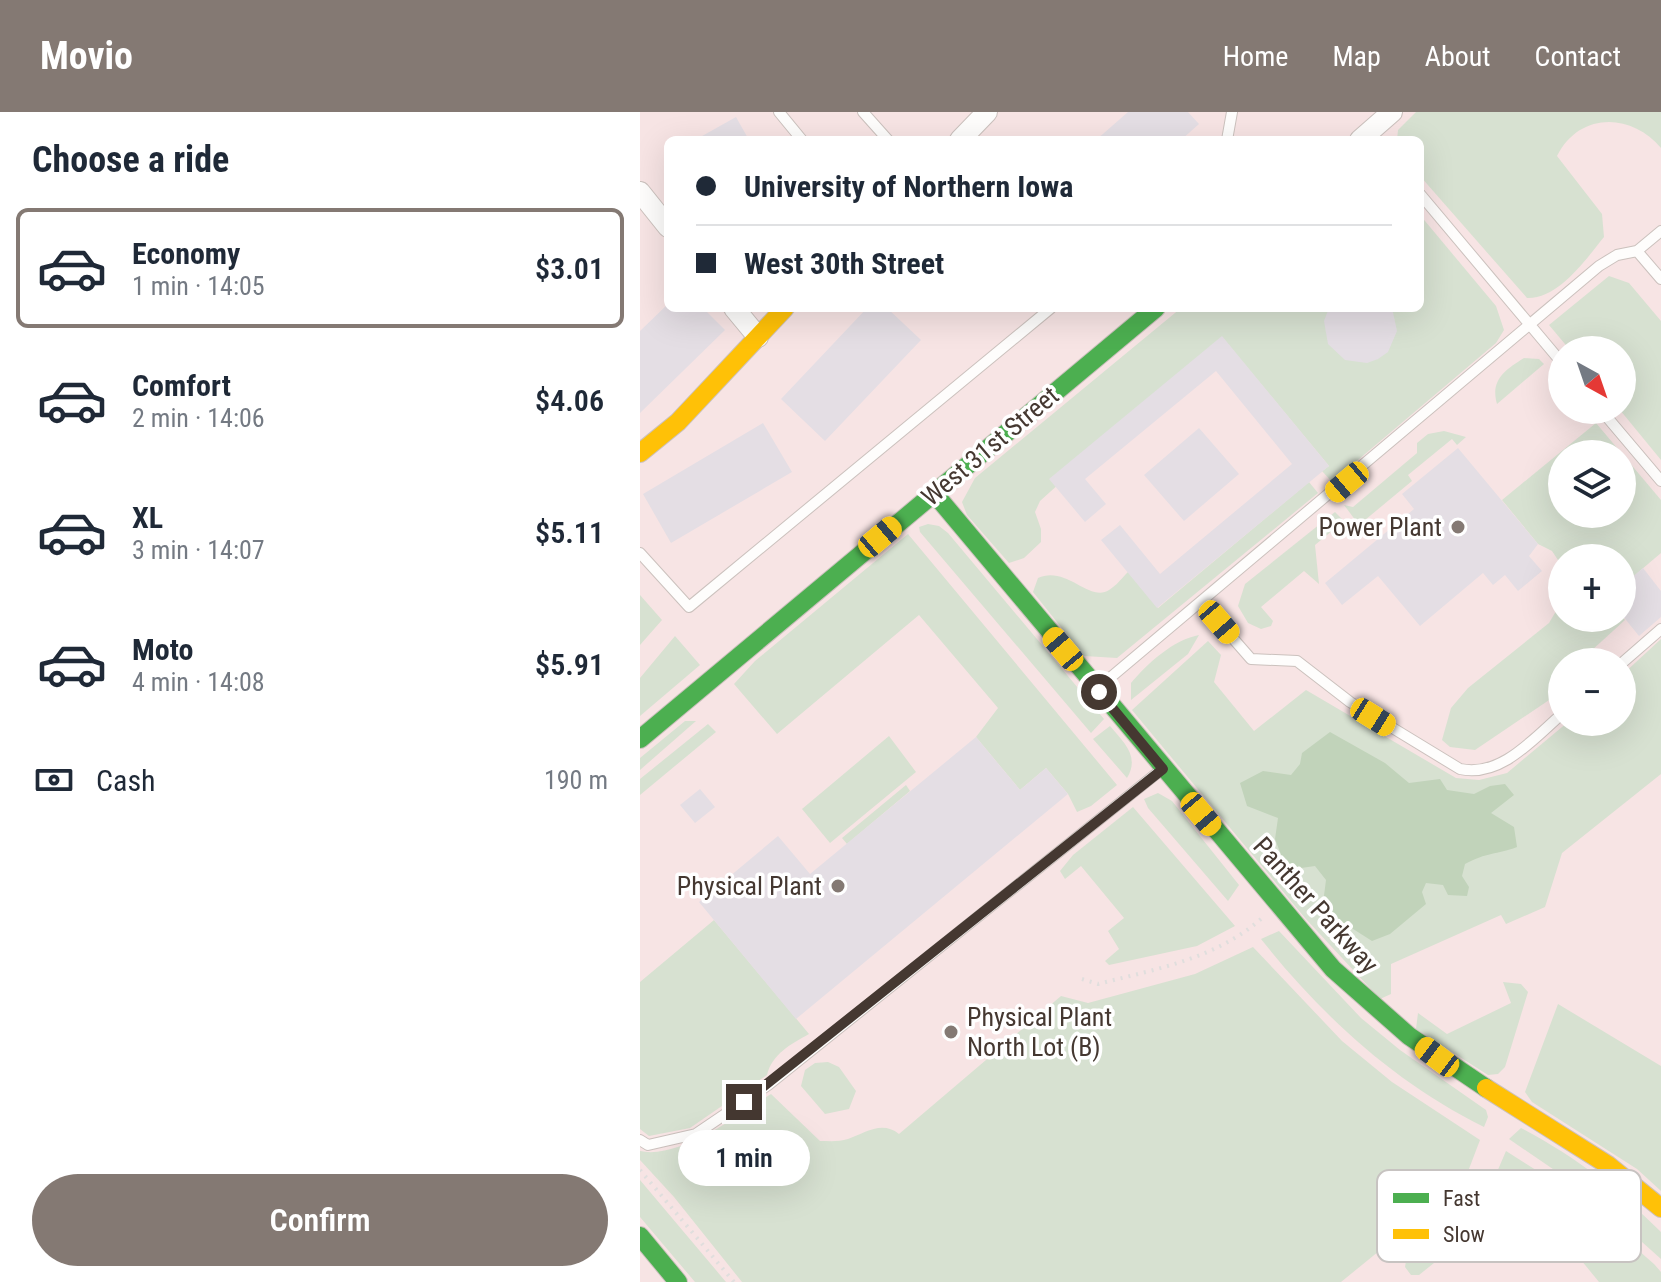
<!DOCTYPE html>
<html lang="en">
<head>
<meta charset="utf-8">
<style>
	:root { --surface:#fff; --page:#f6f6f7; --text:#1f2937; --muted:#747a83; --line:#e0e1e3; --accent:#847973 }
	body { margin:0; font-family:"Roboto Condensed",sans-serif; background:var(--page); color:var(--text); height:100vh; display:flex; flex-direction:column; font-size:30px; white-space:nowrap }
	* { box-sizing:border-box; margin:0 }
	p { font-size:26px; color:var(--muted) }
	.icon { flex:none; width:44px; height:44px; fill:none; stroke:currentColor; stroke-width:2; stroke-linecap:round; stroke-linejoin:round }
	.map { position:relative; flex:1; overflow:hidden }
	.details { display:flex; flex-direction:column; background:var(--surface); width:640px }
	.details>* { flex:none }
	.banner { position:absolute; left:24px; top:24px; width:760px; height:176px; border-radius:12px; box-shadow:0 8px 32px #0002; display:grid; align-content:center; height:176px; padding:0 32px; background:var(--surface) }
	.needle { width:52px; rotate:140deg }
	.tools { position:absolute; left:908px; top:224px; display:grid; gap:16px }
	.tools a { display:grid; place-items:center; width:88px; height:88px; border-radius:50%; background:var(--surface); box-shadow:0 8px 32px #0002; font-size:40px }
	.end { position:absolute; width:36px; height:36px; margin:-18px; border:10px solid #453831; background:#fff; box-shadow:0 0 0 4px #fff }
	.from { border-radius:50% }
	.bubble { position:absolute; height:56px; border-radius:28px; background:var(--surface); box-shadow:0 8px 32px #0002; font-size:26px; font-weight:600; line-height:56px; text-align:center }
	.car { position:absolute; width:24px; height:48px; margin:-24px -12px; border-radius:10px; box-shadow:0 0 6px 2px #0007; background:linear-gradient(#f5c518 24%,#345 0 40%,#f5c518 0 76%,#345 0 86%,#f5c518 0) }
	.banner b { display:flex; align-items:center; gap:28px; height:76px; font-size:30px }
	.banner b+b { border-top:2px solid var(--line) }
	.banner i { width:20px; height:20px; background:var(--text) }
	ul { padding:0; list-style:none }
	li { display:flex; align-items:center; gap:24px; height:120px; margin:0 16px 12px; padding:0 16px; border:4px solid transparent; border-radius:12px }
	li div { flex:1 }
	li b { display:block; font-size:30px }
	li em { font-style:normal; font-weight:600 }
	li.active { border-color:var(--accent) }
	li>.icon { width:72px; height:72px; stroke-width:1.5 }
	h2 { padding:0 32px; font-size:36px; line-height:96px }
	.pay { display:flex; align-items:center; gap:20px; height:88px; padding:0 32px; font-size:30px }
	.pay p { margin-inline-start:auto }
	.button { display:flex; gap:16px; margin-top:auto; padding:16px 32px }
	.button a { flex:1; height:92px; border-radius:48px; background:var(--accent); color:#fff; font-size:32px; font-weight:600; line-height:92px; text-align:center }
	header { display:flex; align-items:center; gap:48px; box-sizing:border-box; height:112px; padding:0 40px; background:var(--accent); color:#fff }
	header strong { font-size:38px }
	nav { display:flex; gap:44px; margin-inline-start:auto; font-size:28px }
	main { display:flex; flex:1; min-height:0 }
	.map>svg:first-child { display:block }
	.education { fill:#f7e4e4; fill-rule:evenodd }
	.green { fill:#d7e1d1; fill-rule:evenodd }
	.forest { fill:#c1d3ba }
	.building { fill:#e4dee4 }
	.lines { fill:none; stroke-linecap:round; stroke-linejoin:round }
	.lane-casing { stroke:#cbc1bd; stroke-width:12 }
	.street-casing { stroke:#cbc1bd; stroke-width:22 }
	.fast-casing { stroke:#cbc1bd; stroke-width:20 }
	.slow-casing { stroke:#cbc1bd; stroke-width:20 }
	.path { stroke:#e0dedd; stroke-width:4; stroke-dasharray:2 6; stroke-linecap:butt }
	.lane { stroke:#fefdfc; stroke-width:10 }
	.street { stroke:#fefdfc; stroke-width:20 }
	.fast { stroke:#4caf50; stroke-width:18 }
	.slow { stroke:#ffc107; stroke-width:18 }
	.route { stroke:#453831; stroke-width:10 }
	.poi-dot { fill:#847973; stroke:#fff; stroke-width:3 }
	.labels { text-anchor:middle; stroke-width:7; stroke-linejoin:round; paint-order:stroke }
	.street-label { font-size:26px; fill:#453831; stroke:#fff }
	.poi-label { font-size:26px; fill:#453831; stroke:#fff; text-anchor:end }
	.key { fill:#fff; stroke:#c7c3c1; stroke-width:2 }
	.key-label { font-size:22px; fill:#453831 }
</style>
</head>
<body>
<header>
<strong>Movio</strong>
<nav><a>Home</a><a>Map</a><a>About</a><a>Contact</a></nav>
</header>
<main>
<section class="details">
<h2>Choose a ride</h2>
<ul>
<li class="active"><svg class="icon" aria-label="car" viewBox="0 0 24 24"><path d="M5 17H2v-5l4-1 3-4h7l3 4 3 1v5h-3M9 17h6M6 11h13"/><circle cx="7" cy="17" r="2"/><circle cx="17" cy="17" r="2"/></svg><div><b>Economy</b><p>1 min · 14:05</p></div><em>$3.01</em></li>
<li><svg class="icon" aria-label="car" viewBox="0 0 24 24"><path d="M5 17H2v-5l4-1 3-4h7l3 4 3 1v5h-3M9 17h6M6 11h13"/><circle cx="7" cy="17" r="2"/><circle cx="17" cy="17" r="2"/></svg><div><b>Comfort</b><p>2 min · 14:06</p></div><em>$4.06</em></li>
<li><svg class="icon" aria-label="car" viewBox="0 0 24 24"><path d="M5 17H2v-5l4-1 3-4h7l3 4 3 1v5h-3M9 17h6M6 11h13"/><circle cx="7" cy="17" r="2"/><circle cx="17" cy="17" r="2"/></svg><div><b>XL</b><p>3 min · 14:07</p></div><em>$5.11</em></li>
<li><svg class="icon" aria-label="car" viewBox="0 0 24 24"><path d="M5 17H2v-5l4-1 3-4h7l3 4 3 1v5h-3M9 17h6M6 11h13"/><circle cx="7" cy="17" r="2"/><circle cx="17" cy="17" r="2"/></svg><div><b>Moto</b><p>4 min · 14:08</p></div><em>$5.91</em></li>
</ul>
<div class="pay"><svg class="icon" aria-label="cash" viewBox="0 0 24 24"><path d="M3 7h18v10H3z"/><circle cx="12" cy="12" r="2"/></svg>Cash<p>190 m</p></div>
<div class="button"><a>Confirm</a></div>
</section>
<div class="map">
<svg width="1021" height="1170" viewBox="0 0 1021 1170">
	<rect width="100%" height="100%" fill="#f9f1ee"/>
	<path class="education" d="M0,0H1021V1170H0ZM28,28H780V196H28ZM922,238H982V298H922ZM922,342H982V402H922ZM922,446H982V506H922ZM922,550H982V610H922Z"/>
	<path class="green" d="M776,0H1021V36C991,0 939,0 917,44L962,102L964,125C946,147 919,187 887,186L780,64V28H757L758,18Z
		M780,103L856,194L864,218L856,231L692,370L682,359L689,354L582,225L400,389L395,400L401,417V430L384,446L369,451L327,403L322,390L335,366L541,196H780Z
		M969,164L989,171L1021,209V348L980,298L982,238H930L909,213Z
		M884,246L899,247L904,252L857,292C850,268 865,258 884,246Z
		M956,311L1021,388V441L982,474V446H922V454L912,439L898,432L862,388ZM922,342H982V402H922Z
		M804,319L826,325L817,333L812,327L768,363L772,369L719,413L704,393L713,395L777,341V331L788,322Z
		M669,370L678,381L477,546L444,544L393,480L398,466C426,453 450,491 469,478C476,474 482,466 488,460L518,496Z
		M695,400L704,409L675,433L679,472L664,459L621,495L633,509L631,514L621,517L608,511L598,494L605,472Z
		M288,412L299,414L308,421L464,607L451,621L280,420L279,415Z
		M268,422L477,673L451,694L437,700L428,682L406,656L380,678L336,625L358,596L279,503L137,622L94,572L115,549Z
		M0,483L22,508L0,533Z
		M922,489V506L982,504L985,508L939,550H922L921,580L835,638L810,635L802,628L811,596L828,576L909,511Z
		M559,523L548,542L491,588V571C508,551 533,528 559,523Z
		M35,524L60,553L0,604V566Z
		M1021,527V662L922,741L905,795L866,812L861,803L751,852V882L740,887L665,806L492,598L568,529L581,543L574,570L614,619L666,578L816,666L839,668L867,661L928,610H982V563Z
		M45,609H56L0,658V646Z
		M68,612L76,620L0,683V667Z
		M470,614C484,631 500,644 487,666L453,627Z
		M249,624L276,660L190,731L162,697Z
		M266,673L270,679L207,732L202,726Z
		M518,681L532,689L599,773L588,789L508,696L504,687Z
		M493,695L595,814L557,834L469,853L465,849L479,837L468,819L484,806L441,754L425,767L420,759L433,743Z
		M74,808L169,922C151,932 132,942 127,963L50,1016L9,1024L0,1017V870Z
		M639,819L721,906L760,938L846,998L848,1005L844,1015C755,971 682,904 621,827Z
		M613,835L702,929L752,970L840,1028L824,1070L701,1170H102L34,1085L0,1048V1039C39,1048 100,1002 131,982L180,1029C189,1029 199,1030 208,1027C225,1021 242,1008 259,1022L421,884L448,891L555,862Z
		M863,870L881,872L888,880L865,955L858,962L848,963L776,917L778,901L807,922L871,891Z
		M918,892L1021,954V1079L997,1057L892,990L885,980Z
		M188,950L199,955L216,979L209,997L185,1002L161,974L165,958L175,951Z
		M881,1016C937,1046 976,1076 1021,1120V1147L945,1079L869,1027Z
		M866,1039L934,1082L1014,1152L1021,1160V1170H959L874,1066L863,1075L857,1074L854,1067Z
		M0,1068L86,1170H55L0,1105Z
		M787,1132L794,1133L799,1147L779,1163H771L765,1155L766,1149Z"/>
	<path class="forest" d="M690,620L745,651L769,671L800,667L807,678L834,682L850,674L865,672L874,683L851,701L874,715L877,735C856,743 847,740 825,752L822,764L829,775L827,784L808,783L803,773L786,771L782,780L786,792L750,822L732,829L710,815L690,820L681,807L686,768L675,754L654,757L645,753L635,727L638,706L607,694L600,671L623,659L651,663L660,652L662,641Z"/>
	<path class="building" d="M488,0H548L559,12L541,28H456Z
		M96,5L109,28H55Z
		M28,192V196H63L85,218L0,301V219Z
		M227,196H247L281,228L185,329L141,287Z
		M752,196L757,219L748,240L738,247L727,251L705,248L688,232L684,209L689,196Z
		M582,224L689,354L517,496L461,428L480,413L520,462L652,352L576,259L445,367L466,392L445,410L409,367Z
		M123,311L152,360L31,431L3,382Z
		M559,316L599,362L544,409L504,363Z
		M818,336L898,432L889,444L902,459L878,479L865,463L853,473L843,461L780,514L738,464L702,493L685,471L774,397L762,382Z
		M1003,456L1021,479V505L999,524L982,503V474Z
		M336,625L380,678L406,656L428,682L156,907L59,790L138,724L170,762Z
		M60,677L75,695L55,711L40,693Z"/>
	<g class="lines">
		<defs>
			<path id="lane" d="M139,0L162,28
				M223,0L248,28
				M587,28L592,0
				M780,82L922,251
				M997,139L1021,119
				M961,298L1021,369
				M0,441L49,495L411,196
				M562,491L611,547L657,549L710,590L820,657C861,666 894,626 922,602
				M982,551L1021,517
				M458,576L959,154L977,143L997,139L1021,167
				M0,1028L8,1033L56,1022L128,973L521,658"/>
			<path id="street" d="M320,28L347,0
				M720,28L752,0
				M0,80L28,115
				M94,196L118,225"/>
			<path id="fast" d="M294,381L693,857L769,924L846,976
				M0,627L516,196
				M0,1124L38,1170"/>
			<path id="slow" d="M0,341L38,310L145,196
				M846,976L968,1053L1021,1096"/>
		</defs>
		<use href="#lane" class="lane-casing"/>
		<use href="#street" class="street-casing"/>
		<use href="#fast" class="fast-casing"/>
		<use href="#slow" class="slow-casing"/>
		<path class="path" d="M442,867L458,872C516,857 575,847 621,807
			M0,1058L94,1170"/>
		<use href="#lane" class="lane"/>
		<use href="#street" class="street"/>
		<use href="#fast" class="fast"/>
		<use href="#slow" class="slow"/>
	</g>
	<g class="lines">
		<path class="route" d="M104,990L523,657L459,580"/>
	</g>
	<g class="poi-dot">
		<circle cx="818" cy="415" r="8"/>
		<circle cx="198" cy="774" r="8"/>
		<circle cx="311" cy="920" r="8"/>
	</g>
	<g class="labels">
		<g class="street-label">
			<text transform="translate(350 334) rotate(-40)" y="9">West 31st Street</text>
			<text transform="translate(676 793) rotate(48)" y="9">Panther Parkway</text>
		</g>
		<g class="poi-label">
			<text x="802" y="424">Power Plant</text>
			<text x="182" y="783">Physical Plant</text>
			<text x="327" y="914" text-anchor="start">Physical Plant<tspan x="327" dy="30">North Lot (B)</tspan></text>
		</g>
	</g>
	<rect x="737" y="1058" width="264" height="92" rx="12" class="key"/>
	<rect x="753" y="1081" width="36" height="10" fill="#4caf50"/>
	<rect x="753" y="1117" width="36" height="10" fill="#ffc107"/>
	<g class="key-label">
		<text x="803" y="1094">Fast</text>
		<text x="803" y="1130">Slow</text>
	</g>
</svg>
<div class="tools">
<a><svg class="needle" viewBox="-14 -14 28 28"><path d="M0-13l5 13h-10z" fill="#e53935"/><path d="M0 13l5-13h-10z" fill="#747a83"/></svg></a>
<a><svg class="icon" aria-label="layers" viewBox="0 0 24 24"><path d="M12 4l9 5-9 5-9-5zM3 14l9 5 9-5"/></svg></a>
<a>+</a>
<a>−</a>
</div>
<i class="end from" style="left:459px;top:580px"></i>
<i class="end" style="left:104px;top:990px"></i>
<div class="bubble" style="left:38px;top:1018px;width:132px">1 min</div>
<i class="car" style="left:707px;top:370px;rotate:230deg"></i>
<i class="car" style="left:240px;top:425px;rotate:50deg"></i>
<i class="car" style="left:579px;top:510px;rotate:139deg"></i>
<i class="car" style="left:423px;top:537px;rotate:320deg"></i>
<i class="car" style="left:733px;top:605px;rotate:122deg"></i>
<i class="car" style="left:561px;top:702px;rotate:140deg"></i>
<i class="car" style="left:797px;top:945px;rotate:307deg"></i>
<div class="banner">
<b><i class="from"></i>University of Northern Iowa</b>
<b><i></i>West 30th Street</b>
</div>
</div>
</main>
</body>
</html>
